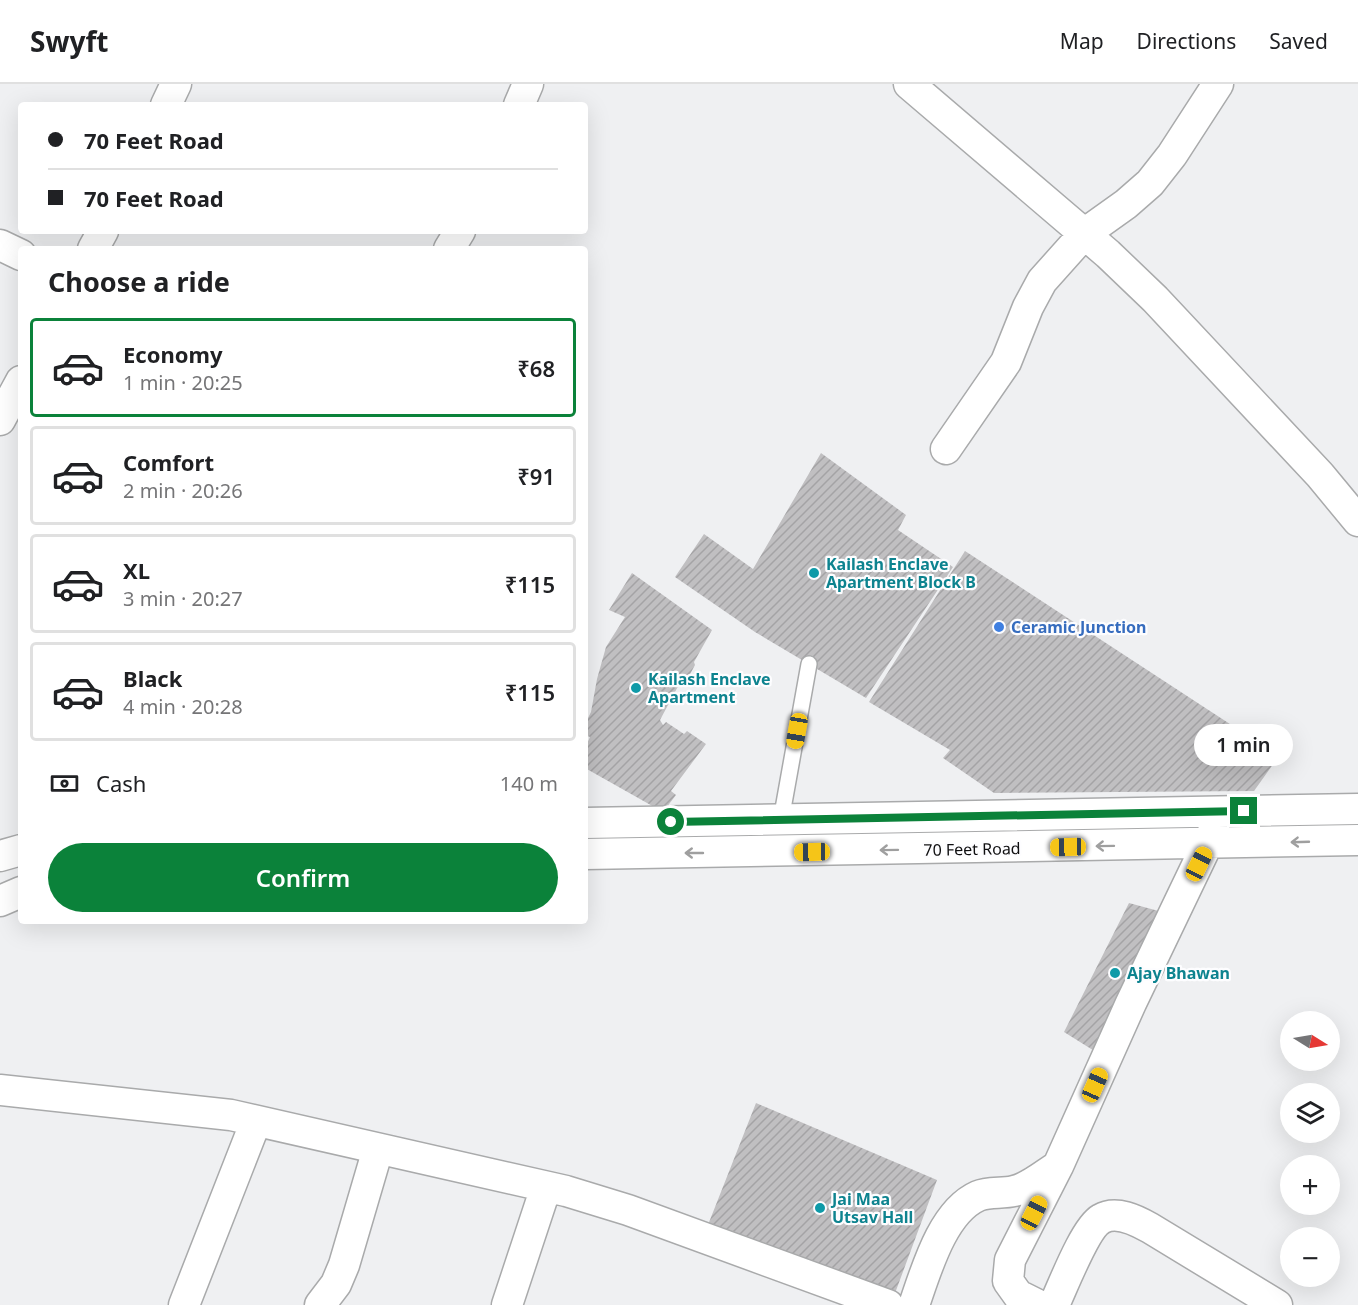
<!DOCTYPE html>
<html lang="en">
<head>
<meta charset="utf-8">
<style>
	:root { --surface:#fff; --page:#f2f2f2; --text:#202124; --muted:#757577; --line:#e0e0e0; --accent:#0b823a }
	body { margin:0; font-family:"Noto Sans",sans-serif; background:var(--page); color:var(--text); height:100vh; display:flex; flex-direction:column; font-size:22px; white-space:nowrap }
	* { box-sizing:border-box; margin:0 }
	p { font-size:20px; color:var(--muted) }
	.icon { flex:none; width:33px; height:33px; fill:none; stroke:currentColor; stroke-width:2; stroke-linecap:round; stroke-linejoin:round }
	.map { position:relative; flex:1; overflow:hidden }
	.panel { position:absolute; left:18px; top:162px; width:570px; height:678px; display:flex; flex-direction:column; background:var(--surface); border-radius:6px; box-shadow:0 6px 24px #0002 }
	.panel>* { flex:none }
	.banner { position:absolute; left:18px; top:18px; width:570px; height:132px; border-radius:6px; box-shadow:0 6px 24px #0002; display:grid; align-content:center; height:132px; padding:0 30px; background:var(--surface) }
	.needle { width:39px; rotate:101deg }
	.fabs { position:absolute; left:1280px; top:927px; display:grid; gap:12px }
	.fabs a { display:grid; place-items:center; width:60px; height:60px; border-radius:50%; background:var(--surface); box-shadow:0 6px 24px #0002; font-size:30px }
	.end { position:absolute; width:27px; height:27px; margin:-14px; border:8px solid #0b823a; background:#fff; box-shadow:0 0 0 3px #fff }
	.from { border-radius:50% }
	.bubble { position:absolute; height:42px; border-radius:21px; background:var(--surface); box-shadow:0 6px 24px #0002; font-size:20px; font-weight:600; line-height:42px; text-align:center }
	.car { position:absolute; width:18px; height:36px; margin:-18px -9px; border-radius:8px; box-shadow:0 0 4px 2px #0007; background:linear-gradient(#f5c518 24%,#345 0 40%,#f5c518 0 76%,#345 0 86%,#f5c518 0) }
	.banner b { display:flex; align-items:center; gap:21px; height:57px; font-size:22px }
	.banner b+b { border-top:2px solid var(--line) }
	.banner i { width:15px; height:15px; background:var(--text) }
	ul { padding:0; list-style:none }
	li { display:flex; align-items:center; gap:18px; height:99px; margin:0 12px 9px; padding:0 18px; border:3px solid var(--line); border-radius:6px }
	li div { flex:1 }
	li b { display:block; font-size:22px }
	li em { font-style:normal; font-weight:600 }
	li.selected { border-color:var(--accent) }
	li>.icon { width:54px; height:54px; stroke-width:1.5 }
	h2 { padding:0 30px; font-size:27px; line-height:72px }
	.pay { display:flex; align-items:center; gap:15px; height:66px; padding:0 30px; font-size:22px }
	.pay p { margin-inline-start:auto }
	.action { display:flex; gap:12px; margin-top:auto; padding:12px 30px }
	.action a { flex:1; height:69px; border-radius:36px; background:var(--accent); color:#fff; font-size:24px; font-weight:600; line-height:69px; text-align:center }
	header { display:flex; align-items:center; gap:36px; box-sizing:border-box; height:84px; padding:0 30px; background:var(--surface); border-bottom:2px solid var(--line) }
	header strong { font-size:28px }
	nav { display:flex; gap:33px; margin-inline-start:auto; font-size:21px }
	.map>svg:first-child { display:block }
	.building { fill:url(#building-hatch) }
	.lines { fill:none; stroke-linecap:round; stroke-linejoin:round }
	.service-casing { stroke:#a9aaab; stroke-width:18 }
	.minor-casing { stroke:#a9aaab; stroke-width:33 }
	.service { stroke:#fff; stroke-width:15 }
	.minor { stroke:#fff; stroke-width:30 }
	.oneway { stroke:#9f9f9f }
	.route { stroke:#0b823a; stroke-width:8 }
	.culture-dot { fill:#0f9aa8; stroke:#fdfdff; stroke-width:2 }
	.shop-dot { fill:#3f7fe0; stroke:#fdfdff; stroke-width:2 }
	.labels { text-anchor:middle; stroke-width:4.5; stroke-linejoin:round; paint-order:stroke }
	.culture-label { font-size:16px; font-weight:bold; fill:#0d838f; stroke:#fdfdff; text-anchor:start }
	.shop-label { font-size:16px; font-weight:bold; fill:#366cbe; stroke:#fdfdff; text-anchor:start }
	.street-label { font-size:16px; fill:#0f0f10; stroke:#fdfdff }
</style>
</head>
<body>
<header>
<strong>Swyft</strong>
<nav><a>Map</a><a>Directions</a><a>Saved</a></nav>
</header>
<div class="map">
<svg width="1358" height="1221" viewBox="0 0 1358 1221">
	<defs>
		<pattern id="building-hatch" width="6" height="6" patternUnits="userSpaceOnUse" patternTransform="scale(1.5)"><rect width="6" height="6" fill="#c0bfc1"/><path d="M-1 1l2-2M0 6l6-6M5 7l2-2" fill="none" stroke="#a4a3a5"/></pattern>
	</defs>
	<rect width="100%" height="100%" fill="#eff0f2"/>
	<path class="building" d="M821,369L906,431L898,446L953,483L866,614L755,548L675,493L704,450L753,485Z
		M965,467L1279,672L1254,707L994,709L943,674L950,666L869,618Z
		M632,489L712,546L694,578L695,581L688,594L683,593L660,636L663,641L666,638L684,650L687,647L706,660L671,707L676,711L663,728L585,684V664L590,653L585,651V640L591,628L597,595L606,563L625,533L609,526Z
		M1129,819L1166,829L1096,968L1064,948Z
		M756,1019L937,1096L891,1220L704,1151Z"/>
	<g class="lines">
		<defs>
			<path id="service" d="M781,736L809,580"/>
			<path id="minor" d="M909,0L1108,170L1155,215L1320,391L1358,437
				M166,21L176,0
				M519,21L528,0
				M0,161L21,171
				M93,165L103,147
				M449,165L460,147
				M0,336L21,297
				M946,365L1006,278L1028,223L1042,197L1084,150L1126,120L1150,99L1172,71L1218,0
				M585,739L1358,725
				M585,770L1358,756
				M0,772L21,766
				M0,817L21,808
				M0,1006L231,1031L566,1107L628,1126L888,1221
				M184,1221L256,1037
				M320,1221L336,1200L344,1181L378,1065
				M507,1221L546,1103
				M914,1221C926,1187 942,1128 978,1112C989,1107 1002,1110 1014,1107C1029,1104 1045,1090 1058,1082
				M1038,1221L1018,1211L1008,1197L1010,1176L1058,1082L1131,919L1214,746
				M1054,1221C1063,1202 1085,1144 1101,1135C1116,1126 1136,1136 1150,1144L1277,1221"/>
		</defs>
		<use href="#service" class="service-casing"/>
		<use href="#minor" class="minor-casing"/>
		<use href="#service" class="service"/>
		<use href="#minor" class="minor"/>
	</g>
	<defs><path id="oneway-shaft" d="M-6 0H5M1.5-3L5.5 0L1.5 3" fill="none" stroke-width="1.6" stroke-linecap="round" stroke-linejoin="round" transform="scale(1.5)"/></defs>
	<g class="oneway">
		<use href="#oneway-shaft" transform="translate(1300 758) rotate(178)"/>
		<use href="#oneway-shaft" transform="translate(1105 762) rotate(179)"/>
		<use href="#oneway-shaft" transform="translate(889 766) rotate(179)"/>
		<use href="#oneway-shaft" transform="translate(694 769) rotate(180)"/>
	</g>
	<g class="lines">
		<path class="route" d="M671,738L1244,727"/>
	</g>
	<g class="culture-dot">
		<circle cx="814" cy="489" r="6"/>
		<circle cx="636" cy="604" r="6"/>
		<circle cx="1115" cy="889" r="6"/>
		<circle cx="820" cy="1124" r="6"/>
	</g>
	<circle class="shop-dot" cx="999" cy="543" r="6"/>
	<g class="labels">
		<g class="culture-label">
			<text x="826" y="486">Kailash Enclave<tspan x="826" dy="18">Apartment Block B</tspan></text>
			<text x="648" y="601">Kailash Enclave<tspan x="648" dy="18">Apartment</tspan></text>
			<text x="1127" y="895">Ajay Bhawan</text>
			<text x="832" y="1121">Jai Maa<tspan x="832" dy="18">Utsav Hall</tspan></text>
		</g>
		<g class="shop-label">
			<text x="1011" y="549">Ceramic Junction</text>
		</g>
		<g class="street-label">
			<text transform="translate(972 765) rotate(-1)" y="6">70 Feet Road</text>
		</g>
	</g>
</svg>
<div class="fabs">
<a><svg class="needle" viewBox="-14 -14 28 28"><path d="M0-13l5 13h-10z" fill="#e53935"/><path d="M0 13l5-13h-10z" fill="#757577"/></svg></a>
<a><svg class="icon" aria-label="layers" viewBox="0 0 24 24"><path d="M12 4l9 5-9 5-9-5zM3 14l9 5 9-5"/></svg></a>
<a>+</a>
<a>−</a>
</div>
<i class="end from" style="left:671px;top:738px"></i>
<i class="end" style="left:1244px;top:727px"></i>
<div class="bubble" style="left:1194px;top:640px;width:99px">1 min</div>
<i class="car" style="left:797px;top:647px;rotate:190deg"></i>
<i class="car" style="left:1068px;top:763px;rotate:269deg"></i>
<i class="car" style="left:812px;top:768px;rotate:269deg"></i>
<i class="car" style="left:1199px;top:780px;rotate:26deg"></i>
<i class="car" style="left:1095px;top:1001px;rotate:24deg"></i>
<i class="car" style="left:1034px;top:1129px;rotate:27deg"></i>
<div class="banner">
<b><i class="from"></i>70 Feet Road</b>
<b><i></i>70 Feet Road</b>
</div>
<section class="panel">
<h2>Choose a ride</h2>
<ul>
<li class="selected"><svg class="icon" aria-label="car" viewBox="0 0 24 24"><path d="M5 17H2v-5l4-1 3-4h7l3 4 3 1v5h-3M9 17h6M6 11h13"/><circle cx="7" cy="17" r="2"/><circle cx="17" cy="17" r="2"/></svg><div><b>Economy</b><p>1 min · 20:25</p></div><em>₹68</em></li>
<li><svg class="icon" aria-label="car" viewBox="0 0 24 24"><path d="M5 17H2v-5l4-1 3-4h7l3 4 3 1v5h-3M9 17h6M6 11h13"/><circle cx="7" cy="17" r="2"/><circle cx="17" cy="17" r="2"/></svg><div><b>Comfort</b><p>2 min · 20:26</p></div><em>₹91</em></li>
<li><svg class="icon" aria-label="car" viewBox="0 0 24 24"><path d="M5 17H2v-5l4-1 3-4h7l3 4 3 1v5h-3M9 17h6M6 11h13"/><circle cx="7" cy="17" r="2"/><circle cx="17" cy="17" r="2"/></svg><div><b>XL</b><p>3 min · 20:27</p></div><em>₹115</em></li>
<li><svg class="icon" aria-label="car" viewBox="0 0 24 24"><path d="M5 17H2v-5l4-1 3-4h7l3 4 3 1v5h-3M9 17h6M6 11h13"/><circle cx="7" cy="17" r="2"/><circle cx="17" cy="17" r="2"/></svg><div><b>Black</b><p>4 min · 20:28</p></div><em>₹115</em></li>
</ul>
<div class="pay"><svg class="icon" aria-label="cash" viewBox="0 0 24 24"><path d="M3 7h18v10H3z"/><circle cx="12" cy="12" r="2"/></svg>Cash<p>140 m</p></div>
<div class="action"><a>Confirm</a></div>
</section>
</div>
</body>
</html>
